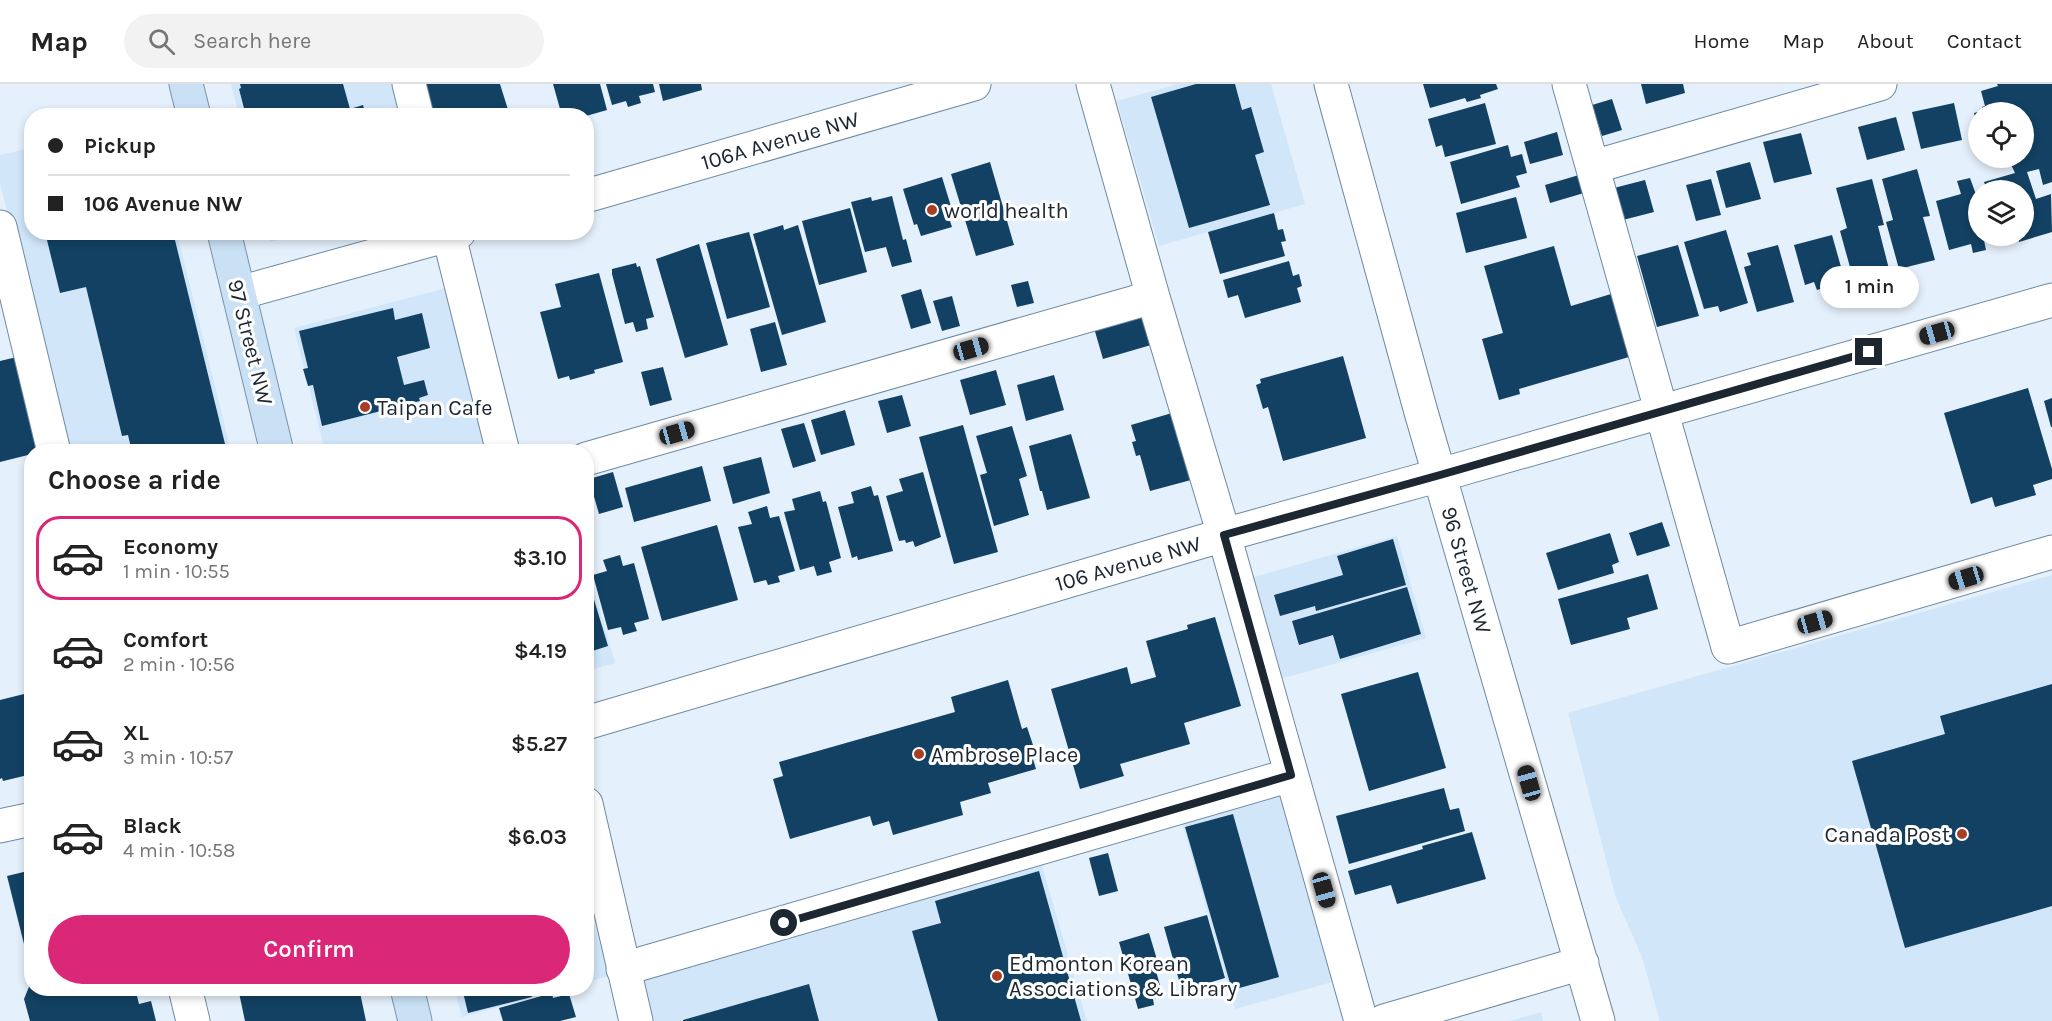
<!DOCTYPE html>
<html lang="en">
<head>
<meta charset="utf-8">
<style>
	:root { --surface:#fff; --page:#f2f2f2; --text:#222; --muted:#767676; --line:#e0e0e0; --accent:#db2777 }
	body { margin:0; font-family:Karla,sans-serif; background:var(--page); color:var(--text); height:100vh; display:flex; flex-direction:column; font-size:22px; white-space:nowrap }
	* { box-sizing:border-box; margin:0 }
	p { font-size:20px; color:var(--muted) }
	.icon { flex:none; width:33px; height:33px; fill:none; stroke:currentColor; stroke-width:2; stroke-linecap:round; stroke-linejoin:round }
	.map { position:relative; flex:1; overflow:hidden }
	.side { position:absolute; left:24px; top:360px; width:570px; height:552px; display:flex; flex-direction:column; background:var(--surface); border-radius:24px; box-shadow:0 3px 9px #0003 }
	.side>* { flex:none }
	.top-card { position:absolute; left:24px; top:24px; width:570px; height:132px; border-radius:24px; box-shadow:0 3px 9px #0003; display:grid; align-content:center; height:132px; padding:0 24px; background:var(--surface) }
	.fabs { position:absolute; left:1968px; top:18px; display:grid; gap:12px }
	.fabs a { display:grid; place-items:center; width:66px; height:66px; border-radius:50%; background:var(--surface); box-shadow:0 3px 9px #0003; font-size:30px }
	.end { position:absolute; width:27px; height:27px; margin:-14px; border:8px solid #1c2731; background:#fff; box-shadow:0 0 0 3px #fff }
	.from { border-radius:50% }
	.bubble { position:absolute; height:42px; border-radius:21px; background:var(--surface); box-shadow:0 3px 9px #0003; font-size:20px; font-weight:600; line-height:42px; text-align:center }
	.car { position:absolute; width:18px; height:36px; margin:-18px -9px; border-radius:8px; box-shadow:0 0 4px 2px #0007; background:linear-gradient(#222 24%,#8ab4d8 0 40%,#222 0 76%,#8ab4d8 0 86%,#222 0) }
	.top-card b { display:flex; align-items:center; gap:21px; height:57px; font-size:22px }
	.top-card b+b { border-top:2px solid var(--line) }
	.top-card i { width:15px; height:15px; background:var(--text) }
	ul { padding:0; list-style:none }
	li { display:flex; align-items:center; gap:18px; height:84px; margin:0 12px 9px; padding:0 12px; border:3px solid transparent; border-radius:24px }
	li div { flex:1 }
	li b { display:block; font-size:22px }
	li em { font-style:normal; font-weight:600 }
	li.active { border-color:var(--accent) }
	li>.icon { width:54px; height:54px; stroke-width:1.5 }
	h2 { padding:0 24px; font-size:27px; line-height:72px }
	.action { display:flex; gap:12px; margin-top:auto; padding:12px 24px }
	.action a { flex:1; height:69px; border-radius:36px; background:var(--accent); color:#fff; font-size:24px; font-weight:600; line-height:69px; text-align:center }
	header { display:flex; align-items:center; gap:36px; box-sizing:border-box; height:84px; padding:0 30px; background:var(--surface); border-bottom:2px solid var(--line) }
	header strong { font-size:28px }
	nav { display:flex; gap:33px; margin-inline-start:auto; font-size:21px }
	.search { width:420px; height:54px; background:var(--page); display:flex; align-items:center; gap:15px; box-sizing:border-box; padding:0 21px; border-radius:33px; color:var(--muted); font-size:22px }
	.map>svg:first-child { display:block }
	.built { fill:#d1e6f9 }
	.building { fill:#124163 }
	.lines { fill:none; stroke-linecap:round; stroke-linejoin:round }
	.minor-casing { stroke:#6e89a1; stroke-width:35 }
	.major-casing { stroke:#7693ac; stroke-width:35 }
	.minor { stroke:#fff; stroke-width:33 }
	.major { stroke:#cae1f5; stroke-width:33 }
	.route { stroke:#1c2731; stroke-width:8 }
	.poi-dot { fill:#a83f24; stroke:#fff; stroke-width:2 }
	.labels { text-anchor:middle; stroke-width:6; stroke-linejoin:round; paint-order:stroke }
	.street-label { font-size:22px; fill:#1c2731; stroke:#fff }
	.poi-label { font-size:22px; fill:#1c2731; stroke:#fff; text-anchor:start }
</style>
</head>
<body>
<header>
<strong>Map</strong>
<div class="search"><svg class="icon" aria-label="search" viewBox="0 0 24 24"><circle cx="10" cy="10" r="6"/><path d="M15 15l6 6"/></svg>Search here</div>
<nav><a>Home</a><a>Map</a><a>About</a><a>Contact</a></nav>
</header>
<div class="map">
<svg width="2052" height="937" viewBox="0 0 2052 937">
	<rect width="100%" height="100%" fill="#e4f0fb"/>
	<path class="built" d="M231,0H397L405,31H239Z
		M1178,0H1271L1305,120L1159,162L1117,17Z
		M31,64L32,148L177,149L231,367H67L0,99V71Z
		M268,148H304V149L270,158Z
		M450,203L496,367H325L294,244Z
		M1397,452L1426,554L1273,597L1244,496Z
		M586,478L615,579L587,587H586Z
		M2052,491V937H1660L1642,873L1616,814L1568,629Z
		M1279,711L1332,898L1235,925L1182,738Z
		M1041,778L1087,937H647L635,894Z
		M586,812L609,892L587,898H586Z
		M454,904L564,905L462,933Z
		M1541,928L1543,937H1510Z"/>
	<path class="building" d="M240,0H343L350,25L363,21L366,32H246L239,5L241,4Z
		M419,0H500L510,32H427Z
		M553,0H600L607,26L586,32H562Z
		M606,0H653L655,8L639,12L641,19L628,23L626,17L612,21Z
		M659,0H701L702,6L663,17Z
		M1196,0H1235L1242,26L1251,23L1264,68L1255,71L1270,121L1189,144L1151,13Z
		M1423,0H1496L1498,5L1480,11L1481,14L1467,18L1465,14L1430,24Z
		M1641,0H1683L1685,9L1646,20Z
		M1997,0H2052V98L2043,101L2039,85L2027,88L2036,115L2051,110L2052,148L2019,158L2018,152H2024V106H1987L1984,98L2015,89L2008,74H2024V28H1983L1982,23L1985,22L1981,7L1998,2Z
		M1612,15L1622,46L1602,52L1592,21Z
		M1485,19L1496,60L1445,73L1442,61L1436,63L1428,35Z
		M1954,19L1962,56L1921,65L1912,28Z
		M1978,28V43L1974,29Z
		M1896,33L1905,66L1867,76L1858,43Z
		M1557,48L1563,71L1530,80L1524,58Z
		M1801,49L1812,90L1774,99L1763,58Z
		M1508,61L1511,73L1522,70L1527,89L1516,92L1520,103L1461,120L1450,78Z
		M1987,74H2003L1989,78Z
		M990,78L1014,161L976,172L951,90Z
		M1750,78L1761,115L1726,124L1716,87Z
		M1917,85L1930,132L1923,133L1935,176L1899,185L1886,138L1893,136L1882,95Z
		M1579,91L1584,109L1550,119L1545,101Z
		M942,93L953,129L948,131L952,143L921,152L917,140L914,141L903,105Z
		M1970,94L1978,116V152H1988L1989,155L1984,156L1986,166L1973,169L1971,160L1949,166L1936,117L1961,110L1957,97Z
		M1711,95L1721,131L1696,137L1686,101Z
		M1872,95L1884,141L1878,142L1889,185L1853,194L1840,147L1847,144L1836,104Z
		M1645,96L1654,128L1623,136L1614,104Z
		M892,112L903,156L906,155L912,178L892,183L886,163L865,168L851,118L871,113L872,117Z
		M1516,113L1527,154L1466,169L1456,129Z
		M850,124L867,188L819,201L802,137Z
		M1274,129L1278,146L1283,145L1286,157L1281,158L1285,172L1220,190L1208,148Z
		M783,141L784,146L798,141L826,238L782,251L753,150Z
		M1726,146L1748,219L1720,228L1718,222L1704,225L1684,158Z
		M45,148H173L227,368H132L128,351L122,352L86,203L60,209Z
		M749,148L770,223L727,235L706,159Z
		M1832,151L1843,190L1831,194L1833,201L1817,206L1814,198L1805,201L1794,161Z
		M699,160L728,261L685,274L656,175Z
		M1678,161L1699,232L1657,243L1637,172Z
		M1778,161L1794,218L1757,228L1744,183L1751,181L1747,169Z
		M1554,162L1571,222L1611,210L1629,273L1519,305L1520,310L1499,316L1482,255L1503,249L1484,182Z
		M1289,177L1293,192L1299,190L1302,202L1297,204L1301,218L1245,234L1238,211L1228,214L1223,196Z
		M636,179L637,183L640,182L654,233L646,235L648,245L636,248L633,238L625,240L612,190V185Z
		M599,189L623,278L594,286L595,289L570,296L569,292L558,295L540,228L561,223L555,200Z
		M1028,197L1034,219L1017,223L1011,201Z
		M921,205L931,239L911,245L901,211Z
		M952,212L960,242L942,247L933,217Z
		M393,224L395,236L422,229L430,264L397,273L404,301L424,296L428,311L419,314L420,317L322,342L313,301L308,302L303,285L308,284L299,247Z
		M1142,230L1151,261L1103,275L1094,244Z
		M775,238L787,281L761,288L750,245Z
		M21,272L44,368H32V370L0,378V277Z
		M1343,272L1366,354L1283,377L1268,323L1263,325L1256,301L1261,299L1260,295Z
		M663,283L672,316L650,322L641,288Z
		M996,286L1006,321L970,331L960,296Z
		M1054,291L1064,326L1026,337L1017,301Z
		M2028,304L2052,385V395L2033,401L2036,411L1995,423L1992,413L1971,420L1944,329Z
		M902,311L911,342L887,349L878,317Z
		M2052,314V343H2051L2044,317Z
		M845,326L855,361L821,371L811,336Z
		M1172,329L1191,396L1150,407L1140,371L1136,372L1132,358L1136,357L1131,341Z
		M804,339L816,377L793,384L781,345Z
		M963,341L998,468L954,480L919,353Z
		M1012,342L1027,392L1019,395L1029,431L994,442L980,391L987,389L976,352Z
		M1071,350L1090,414L1047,426L1042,407H1040L1029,362Z
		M761,373L770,409L733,420L723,383Z
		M702,382L711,417L634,438L625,404Z
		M613,388L623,423L599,430L589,395Z
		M923,388L941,453L915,463L913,457L906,459L905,456L899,457L886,412L903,407L899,395Z
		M871,402L874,412L878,411L893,467L858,476L857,472L852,474L838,423L854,419L851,408Z
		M820,407L823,418L826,417L841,474L829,478L832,488L817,492L814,482L800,486L784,428L795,426L792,415Z
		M767,422L770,434L779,432L795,487L778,492L780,498L768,501L766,496L754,499L738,443L752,440L748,428Z
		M1662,438L1670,462L1637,472L1629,449Z
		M717,441L738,516L662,537L641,463Z
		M1610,449L1619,478L1612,481L1614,489L1558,506L1546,469Z
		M1393,455L1406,501L1316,527L1315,522L1280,532L1274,511L1343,491L1337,472Z
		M620,471L623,482L634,479L649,535L634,539L637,547L623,551L621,543L608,546L593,491L607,487L603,476Z
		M586,489L608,562L586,569Z
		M1648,490L1658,525L1627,534L1630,545L1571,561L1558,515Z
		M1407,503L1421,550L1340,575L1333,551L1299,561L1292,537Z
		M1215,533L1241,622L1184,639L1190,660L1120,680L1124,692L1080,705L1051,605L1127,583L1131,600L1156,593L1146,557L1188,545L1187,541Z
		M1418,588L1446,684L1369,707L1341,610Z
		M1008,596L1022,645L1027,643L1033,661L1029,662L1036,685L988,699L991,709L960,718L963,731L893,751L889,737L873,742L870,732L790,755L773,695L783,692L779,678L955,628L951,613Z
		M2052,600V822L1905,864L1852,677L1945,650L1940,632Z
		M32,608V690L3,697L2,694L0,695V616Z
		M1444,704L1450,726L1459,724L1465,747L1349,780L1336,732Z
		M1233,730L1279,893L1232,906L1185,743Z
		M1472,748L1486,795L1397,820L1391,801L1355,811L1348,787L1423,765L1422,762Z
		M1108,769L1118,807L1099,812L1089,774Z
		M32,786V888H31L7,792Z
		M1039,787L1081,937H938L912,847L941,839L935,817Z
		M1207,831L1225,894L1182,907L1164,843Z
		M1149,849L1158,879L1154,880L1163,912L1153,915L1154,921L1138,925L1119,858Z
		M31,898L32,904H135L139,920L151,917L156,937H30L24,915Z
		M809,900L819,937H683V936Z
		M238,904H359L366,937H245Z
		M462,904H529L532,913L468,929Z
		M552,909L553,914L569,910L576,933L560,937H503L499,924Z"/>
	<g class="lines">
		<defs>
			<path id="minor" d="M409,0L417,32
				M1093,0L1153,213L1224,451L1361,937
				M1331,0L1421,328L1598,937
				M1569,0L1728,563L2052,468
				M1593,83L1880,0
				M586,112L974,0
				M0,143L54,368
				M448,148L503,368
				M239,209L459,148
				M586,375L1153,213
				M586,639L1224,451L1440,391L2052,216
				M586,720L636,937
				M0,742L32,735
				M623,885L1291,691
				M185,904L193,937
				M1384,937L1582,879"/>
			<path id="major" d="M186,0L194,32
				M224,148L277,368
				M407,904L415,937"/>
		</defs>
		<use href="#minor" class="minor-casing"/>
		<use href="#major" class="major-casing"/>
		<use href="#minor" class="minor"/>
		<use href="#major" class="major"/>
	</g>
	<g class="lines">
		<path class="route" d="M784,839L1291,691L1224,451L1440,391L1869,268"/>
	</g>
	<g class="poi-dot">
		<circle cx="932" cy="126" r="6"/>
		<circle cx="365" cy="323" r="6"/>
		<circle cx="919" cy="670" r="6"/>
		<circle cx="1962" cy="750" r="6"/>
		<circle cx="997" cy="892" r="6"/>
	</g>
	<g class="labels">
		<g class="street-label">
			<text transform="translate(780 56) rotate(-16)" y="8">106A Avenue NW</text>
			<text transform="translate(251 258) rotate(76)" y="8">97 Street NW</text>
			<text transform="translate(1128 479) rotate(-16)" y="8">106 Avenue NW</text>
			<text transform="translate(1467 486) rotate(74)" y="8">96 Street NW</text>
		</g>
		<g class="poi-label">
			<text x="944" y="134">world health</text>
			<text x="377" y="331">Taipan Cafe</text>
			<text x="931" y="678">Ambrose Place</text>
			<text x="1950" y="758" text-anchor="end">Canada Post</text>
			<text x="1009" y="887">Edmonton Korean<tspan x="1009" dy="25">Associations &amp; Library</tspan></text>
		</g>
	</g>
</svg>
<div class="fabs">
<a><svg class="icon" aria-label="locate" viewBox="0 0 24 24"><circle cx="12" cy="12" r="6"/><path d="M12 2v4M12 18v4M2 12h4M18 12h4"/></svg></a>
<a><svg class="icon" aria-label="layers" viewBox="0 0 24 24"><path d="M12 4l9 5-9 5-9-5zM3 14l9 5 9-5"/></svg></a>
</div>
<i class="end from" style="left:784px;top:839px"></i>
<i class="end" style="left:1869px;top:268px"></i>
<div class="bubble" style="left:1820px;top:182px;width:99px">1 min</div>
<i class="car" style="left:1937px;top:249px;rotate:254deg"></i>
<i class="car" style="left:971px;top:265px;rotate:74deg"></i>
<i class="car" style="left:677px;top:349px;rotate:74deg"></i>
<i class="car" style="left:1966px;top:494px;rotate:253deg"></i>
<i class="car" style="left:1815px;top:538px;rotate:74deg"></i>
<i class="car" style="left:1529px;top:699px;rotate:344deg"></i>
<i class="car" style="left:1324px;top:806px;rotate:164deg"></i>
<div class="top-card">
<b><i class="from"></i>Pickup</b>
<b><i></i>106 Avenue NW</b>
</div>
<section class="side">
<h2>Choose a ride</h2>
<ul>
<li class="active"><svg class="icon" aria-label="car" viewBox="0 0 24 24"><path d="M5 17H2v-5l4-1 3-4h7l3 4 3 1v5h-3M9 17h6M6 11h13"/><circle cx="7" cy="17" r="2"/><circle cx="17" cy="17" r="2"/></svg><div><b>Economy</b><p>1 min · 10:55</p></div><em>$3.10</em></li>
<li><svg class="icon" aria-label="car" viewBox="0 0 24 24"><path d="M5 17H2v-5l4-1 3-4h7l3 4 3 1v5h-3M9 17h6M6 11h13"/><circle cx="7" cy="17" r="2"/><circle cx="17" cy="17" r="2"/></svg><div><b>Comfort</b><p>2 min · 10:56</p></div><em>$4.19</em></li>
<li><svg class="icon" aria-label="car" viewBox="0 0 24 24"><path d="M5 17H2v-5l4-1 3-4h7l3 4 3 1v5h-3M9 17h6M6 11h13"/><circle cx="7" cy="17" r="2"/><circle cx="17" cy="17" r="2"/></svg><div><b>XL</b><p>3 min · 10:57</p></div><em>$5.27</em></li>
<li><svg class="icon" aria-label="car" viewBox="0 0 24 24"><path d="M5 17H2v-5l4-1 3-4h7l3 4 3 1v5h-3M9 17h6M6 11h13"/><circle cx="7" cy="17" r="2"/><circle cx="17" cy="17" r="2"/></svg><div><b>Black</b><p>4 min · 10:58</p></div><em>$6.03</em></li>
</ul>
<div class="action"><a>Confirm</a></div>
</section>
</div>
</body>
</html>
